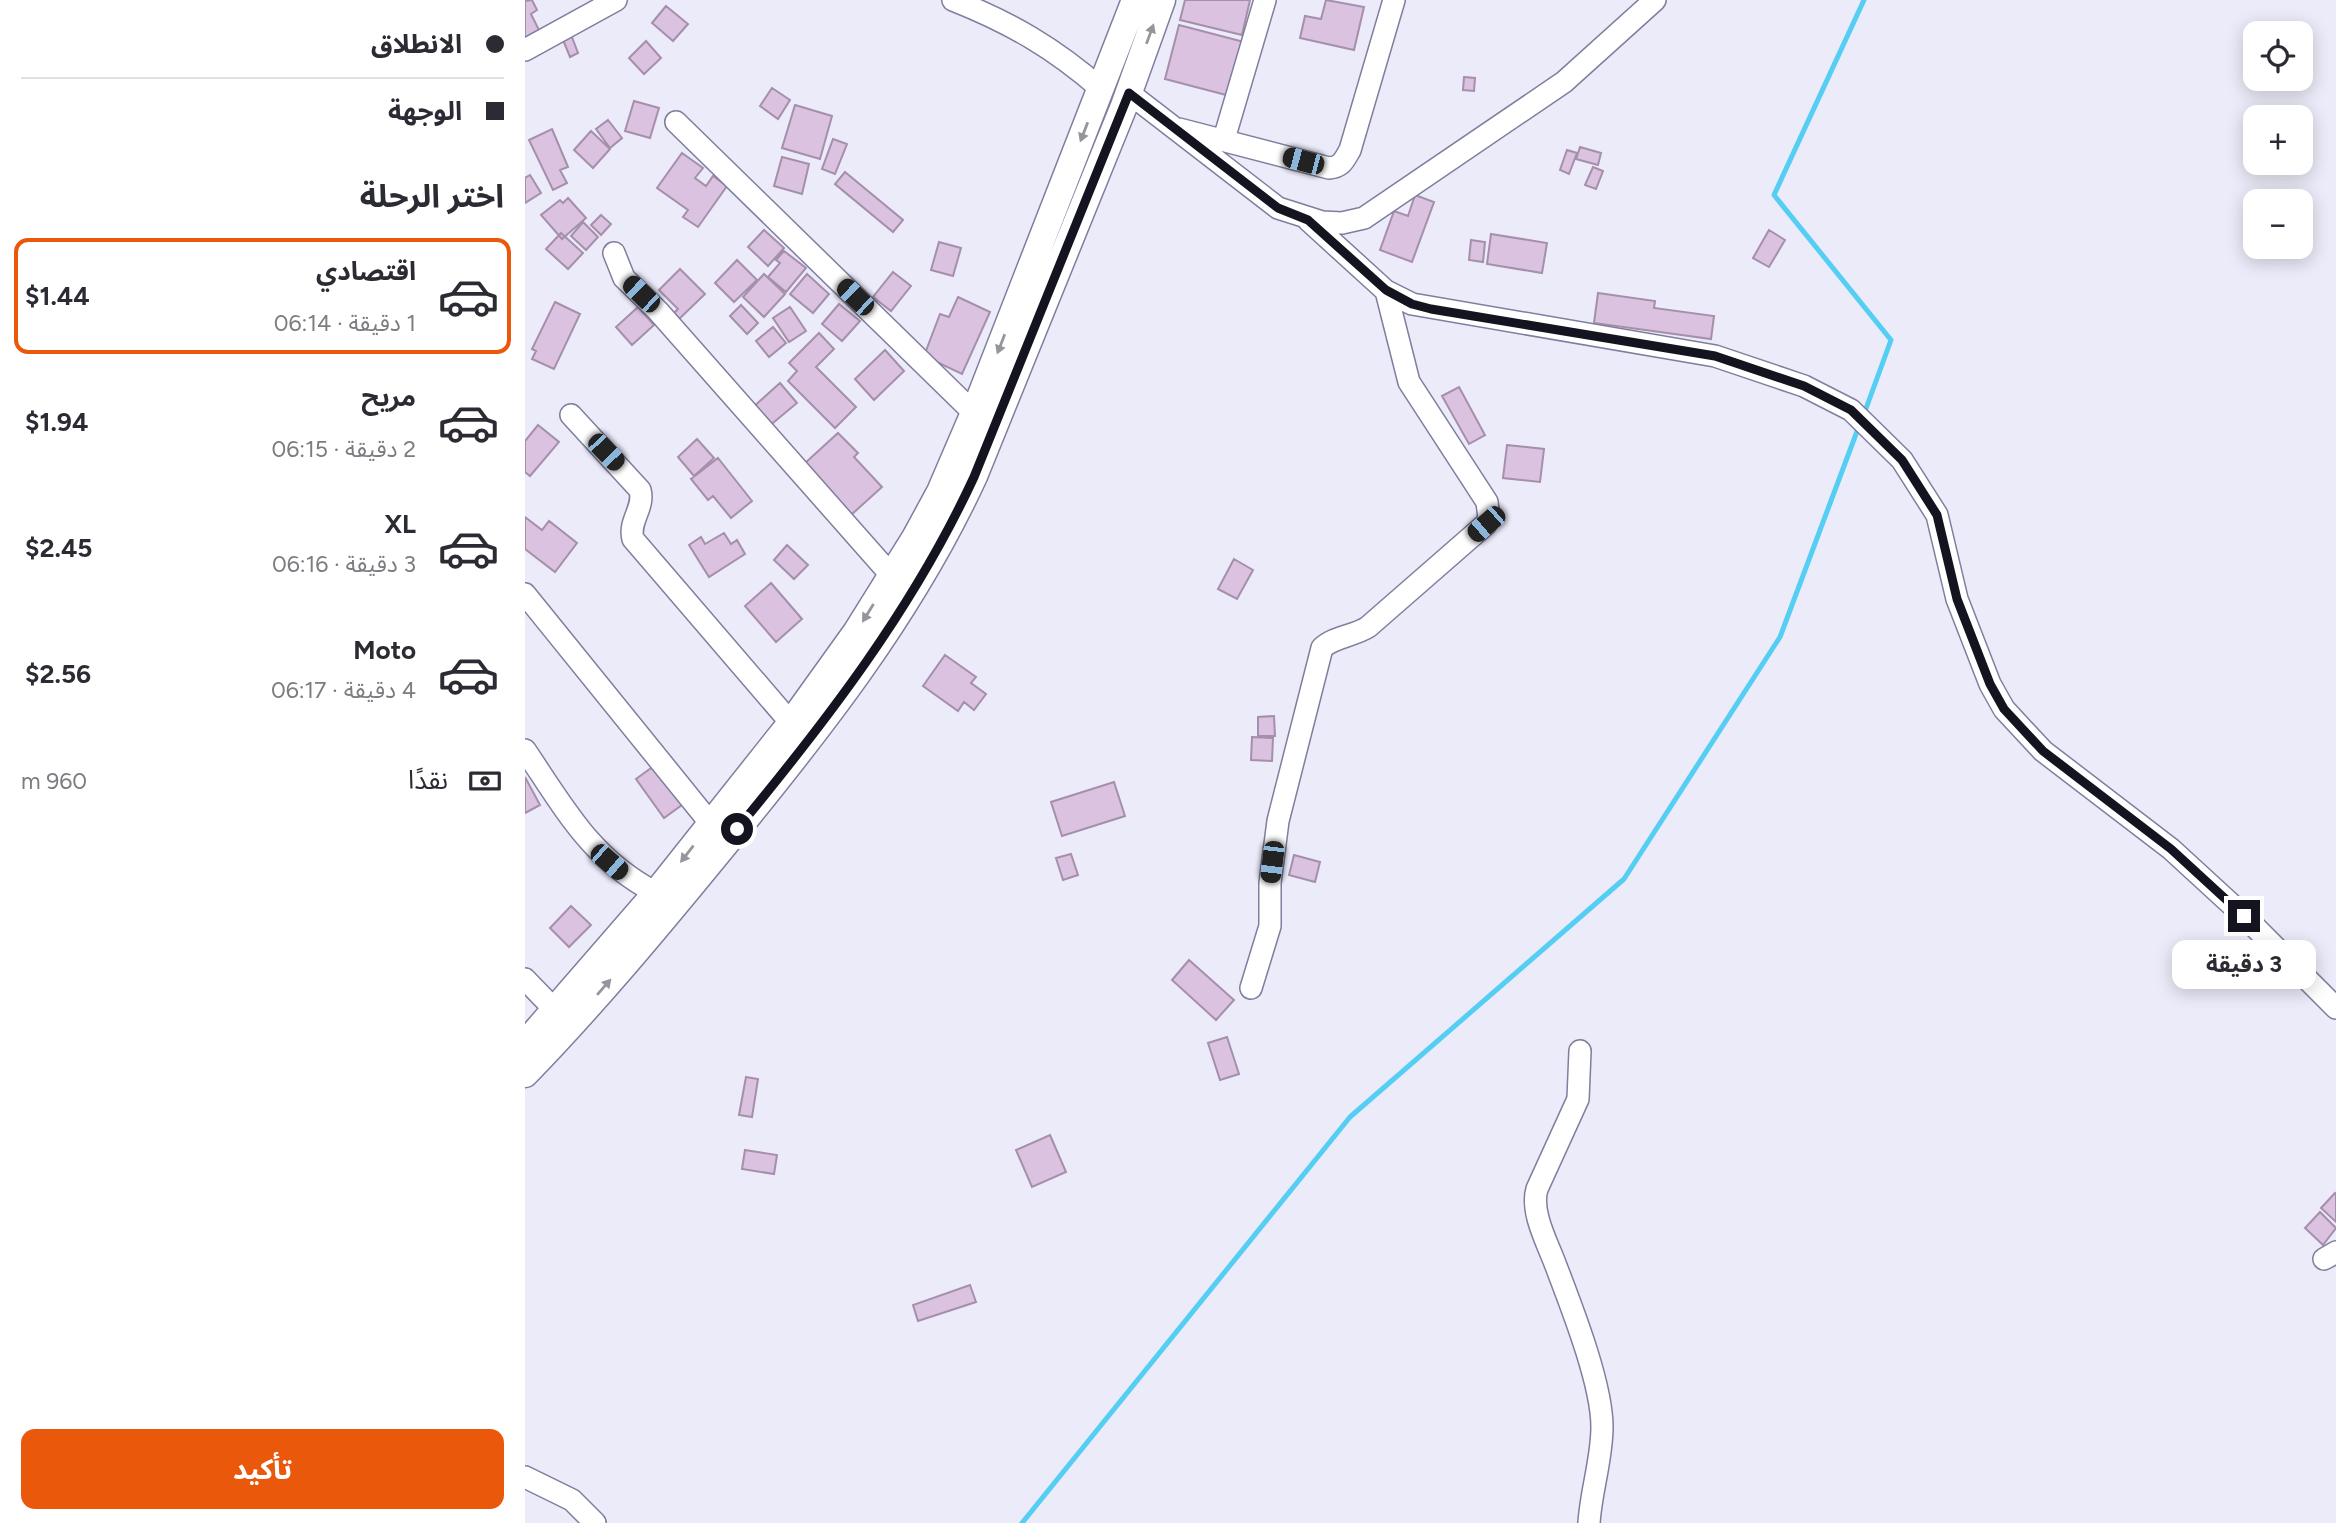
<!DOCTYPE html>
<html lang="ar">
<head>
<meta charset="utf-8">
<style>
	:root { --surface:#fff; --page:#f2f2f3; --text:#2b2b33; --muted:#7c7c81; --line:#e1e1e2; --accent:#ea580c }
	body { margin:0; font-family:Figtree,"Noto Sans Arabic",sans-serif; background:var(--page); color:var(--text); direction:rtl; height:100vh; display:flex; flex-direction:column; font-size:26px; white-space:nowrap }
	* { box-sizing:border-box; margin:0 }
	p { font-size:23px; color:var(--muted) }
	.icon { flex:none; width:38px; height:38px; fill:none; stroke:currentColor; stroke-width:2; stroke-linecap:round; stroke-linejoin:round }
	.map { position:relative; flex:1; overflow:hidden; direction:ltr }
	.side { display:flex; flex-direction:column; background:var(--surface); width:525px }
	.side>* { flex:none }
	.top-card { display:grid; align-content:center; height:154px; padding:0 21px; background:var(--surface) }
	.tools { position:absolute; left:1718px; top:21px; display:grid; gap:14px }
	.tools a { display:grid; place-items:center; width:70px; height:70px; border-radius:14px; background:var(--surface); box-shadow:0 4px 18px #0003; font-size:35px }
	.end { position:absolute; width:32px; height:32px; margin:-16px; border:9px solid #141420; background:#fff; box-shadow:0 0 0 4px #fff }
	.from { border-radius:50% }
	.bubble { position:absolute; height:49px; border-radius:14px; background:var(--surface); box-shadow:0 4px 18px #0003; font-size:23px; font-weight:700; line-height:49px; text-align:center; direction:rtl }
	.car { position:absolute; width:21px; height:42px; margin:-21px -10px; border-radius:9px; box-shadow:0 0 5px 2px #0007; background:linear-gradient(#222 24%,#8ab4d8 0 40%,#222 0 76%,#8ab4d8 0 86%,#222 0) }
	.top-card b { display:flex; align-items:center; gap:24px; height:66px; font-size:26px }
	.top-card b+b { border-top:2px solid var(--line) }
	.top-card i { width:18px; height:18px; background:var(--text) }
	ul { padding:0; list-style:none }
	li { display:flex; align-items:center; gap:21px; height:116px; margin:0 14px 10px; padding:0 7px; border:4px solid transparent; border-radius:14px }
	li div { flex:1 }
	li b { display:block; font-size:26px }
	li em { font-style:normal; font-weight:700 }
	li.active { border-color:var(--accent) }
	li>.icon { width:63px; height:63px; stroke-width:1.5 }
	h2 { padding:0 21px; font-size:32px; line-height:84px }
	.pay { display:flex; align-items:center; gap:18px; height:77px; padding:0 21px; font-size:26px }
	.pay p { margin-inline-start:auto }
	.cta { display:flex; gap:14px; margin-top:auto; padding:14px 21px }
	.cta a { flex:1; height:80px; border-radius:14px; background:var(--accent); color:#fff; font-size:28px; font-weight:700; line-height:80px; text-align:center }
	main { display:flex; flex:1; min-height:0 }
	.map>svg:first-child { display:block }
	.lines { fill:none; stroke-linecap:round; stroke-linejoin:round }
	.stream { stroke:#54cef3; stroke-width:5 }
	.building { fill:#dac2e0; stroke:#a58fab; stroke-width:2 }
	.minor-casing { stroke:#7f7e9e; stroke-width:24 }
	.major-casing { stroke:#7f7e9e; stroke-width:29 }
	.minor { stroke:#fff; stroke-width:21 }
	.major { stroke:#fff; stroke-width:26 }
	.oneway { fill:#95959b }
	.route { stroke:#141420; stroke-width:9 }
</style>
</head>
<body>
<main>
<div class="map">
<svg width="1811" height="1523" viewBox="0 0 1811 1523">
	<rect width="100%" height="100%" fill="#ebebf9"/>
	<g class="lines">
		<path class="stream" d="M1339,0L1249,195L1366,340L1339,414
			M497,1523L825,1117L1099,879L1255,637L1334,426"/>
	</g>
	<path class="building" d="M7,0L12,10L6,14L14,30L0,38V1Z
		M660,0H725L717,35L655,20Z
		M801,0L839,7L829,50L775,38L780,16L796,19Z
		M141,6L163,24L148,41L127,23Z
		M654,25L719,42L705,96L640,79Z
		M45,32L53,53L45,57L36,35Z
		M121,41L136,58L119,74L104,58Z
		M939,77L950,78L949,91L938,90Z
		M247,88L265,100L253,119L235,106Z
		M109,101L134,108L125,138L100,131Z
		M270,105L307,116L295,159L257,148Z
		M83,120L97,138L85,148L71,129Z
		M27,129L43,167L35,170L42,183L28,190L4,140Z
		M66,131L85,149L68,168L49,150Z
		M308,139L322,144L310,174L297,169Z
		M1055,147L1076,153L1073,165L1051,159Z
		M1042,150L1052,153L1044,174L1035,170Z
		M157,153L178,168L170,178L181,186L188,176L202,186L173,227L158,217L163,210L132,188Z
		M257,157L284,164L277,194L249,186Z
		M1068,167L1078,171L1071,189L1060,185Z
		M320,172L378,220L368,232L310,184Z
		M5,175L16,193L0,203V178Z
		M890,195L909,202L887,262L855,250L869,211L883,216Z
		M43,198L61,218L37,239L16,215L35,200L38,203Z
		M76,215L86,224L76,235L66,225Z
		M58,222L73,237L61,250L46,236Z
		M239,230L259,248L243,266L223,247Z
		M1244,230L1260,240L1244,267L1228,258Z
		M36,233L58,253L43,269L21,249Z
		M966,234L1022,243L1017,273L962,264Z
		M946,240L960,242L958,262L944,260Z
		M414,242L436,248L428,276L406,270Z
		M259,251L281,268L261,292L243,277L255,263L251,260Z
		M212,260L232,280L209,302L190,283Z
		M155,269L180,294L150,323L145,317L153,309L134,290Z
		M368,272L386,286L366,311L348,297Z
		M239,274L260,294L239,317L218,297Z
		M282,274L304,294L288,313L265,294Z
		M1073,293L1130,301L1129,308L1189,316L1186,339L1069,323Z
		M433,297L465,312L437,374L399,356L415,314L424,317Z
		M30,302L55,314L29,369L7,359L11,351L7,349Z
		M314,304L335,321L317,341L297,324Z
		M216,305L233,323L222,334L205,316Z
		M113,307L129,325L107,345L91,327Z
		M265,307L281,331L264,342L248,318Z
		M248,327L261,343L244,357L231,341Z
		M294,333L309,349L291,367L331,407L310,428L263,381L272,371L264,363Z
		M360,350L379,371L349,400L330,379Z
		M255,383L272,403L243,427L227,408Z
		M934,387L960,435L944,444L917,396Z
		M13,425L34,442L5,476L0,472V441Z
		M313,433L333,453L329,457L357,487L326,515L279,464Z
		M172,439L189,458L169,476L153,457Z
		M982,445L1019,449L1015,482L978,478Z
		M193,458L227,501L206,518L188,496L183,500L166,479Z
		M0,517L17,530L24,521L52,543L30,572L0,549Z
		M199,533L206,544L212,540L220,554L184,577L164,545L176,537L180,544Z
		M262,545L283,565L269,579L249,560Z
		M709,559L728,570L712,599L693,589Z
		M246,583L277,619L251,642L220,606Z
		M420,655L451,677L446,683L461,694L449,710L439,702L433,711L398,686Z
		M749,716L750,736H733V717Z
		M727,737L748,738L747,761L726,760Z
		M133,763L161,802L139,818L111,779Z
		M0,777L15,805L0,813Z
		M589,782L600,816L537,836L526,802Z
		M546,854L553,875L538,880L531,858Z
		M769,855L795,862L790,882L764,875Z
		M46,906L66,925L44,947L25,928Z
		M664,960L709,1000L691,1020L647,980Z
		M702,1037L714,1074L695,1080L683,1043Z
		M221,1077L233,1079L227,1117L214,1115Z
		M525,1135L541,1172L507,1187L491,1150Z
		M220,1150L252,1155L249,1174L217,1169Z
		M1810,1193L1811,1194V1222L1796,1208Z
		M1795,1212L1811,1228L1798,1245L1780,1228Z
		M445,1285L451,1302L393,1321L388,1305Z"/>
	<g class="lines">
		<defs>
			<path id="minor" d="M428,0C486,23 529,48 576,89
				M0,50L91,0
				M604,93L753,208L797,222L817,223L839,218L1039,82L1130,0
				M151,122L449,413
				M654,129L804,168C817,167 819,160 825,150L869,0
				M699,139L740,0
				M783,220L861,291L887,304L1190,356L1279,386L1326,410L1377,460L1412,515L1432,599L1465,684L1479,709L1518,751L1646,849L1719,916L1811,1008
				M89,253L99,278L133,311L366,575
				M46,415L115,490C120,508 103,521 108,539L266,723
				M0,594L186,824
				M0,750C40,809 66,859 131,893
				M0,979L31,1011
				M726,988L745,926V883L753,821L797,648C808,637 829,636 843,627L961,524L964,518L962,502L884,382L861,291
				M1055,1051L1053,1099L1012,1189C1005,1212 1023,1244 1031,1266C1047,1308 1077,1384 1077,1427C1077,1459 1066,1491 1064,1523
				M1799,1259L1811,1252
				M0,1477L47,1500L70,1523"/>
			<path id="major" d="M0,1044L131,893L266,723L332,631L390,538L415,492L449,413L610,0
				M0,1074C69,1003 133,926 196,849C292,732 385,615 449,476L599,106L637,0"/>
		</defs>
		<use href="#minor" class="minor-casing"/>
		<use href="#major" class="major-casing"/>
		<use href="#minor" class="minor"/>
		<use href="#major" class="major"/>
	</g>
	<defs><path id="oneway-solid" d="M-6-.8H1V-3.2L6.5 0L1 3.2V.8H-6Z" transform="scale(1.75)"/></defs>
	<g class="oneway">
		<use href="#oneway-solid" transform="translate(625 34) rotate(-70)"/>
		<use href="#oneway-solid" transform="translate(559 132) rotate(111)"/>
		<use href="#oneway-solid" transform="translate(476 344) rotate(111)"/>
		<use href="#oneway-solid" transform="translate(343 613) rotate(122)"/>
		<use href="#oneway-solid" transform="translate(162 854) rotate(128)"/>
		<use href="#oneway-solid" transform="translate(79 987) rotate(-49)"/>
	</g>
	<g class="lines">
		<path class="route" d="M212,829C303,719 389,607 449,477L604,93L753,208L783,220L861,290L887,304L906,309L1190,356L1279,386L1326,410L1377,460L1412,515L1432,599L1465,684L1479,709L1518,751L1646,849L1719,916"/>
	</g>
</svg>
<div class="tools">
<a><svg class="icon" aria-label="locate" viewBox="0 0 24 24"><circle cx="12" cy="12" r="6"/><path d="M12 2v4M12 18v4M2 12h4M18 12h4"/></svg></a>
<a>+</a>
<a>−</a>
</div>
<i class="end from" style="left:212px;top:829px"></i>
<i class="end" style="left:1719px;top:916px"></i>
<div class="bubble" style="left:1647px;top:940px;width:144px">3 دقيقة</div>
<i class="car" style="left:778px;top:161px;rotate:285deg"></i>
<i class="car" style="left:116px;top:294px;rotate:314deg"></i>
<i class="car" style="left:330px;top:297px;rotate:314deg"></i>
<i class="car" style="left:81px;top:452px;rotate:136deg"></i>
<i class="car" style="left:961px;top:524px;rotate:229deg"></i>
<i class="car" style="left:84px;top:862px;rotate:131deg"></i>
<i class="car" style="left:747px;top:862px;rotate:187deg"></i>
</div>
<section class="side">
<div class="top-card">
<b><i class="from"></i>الانطلاق</b>
<b><i></i>الوجهة</b>
</div>
<h2>اختر الرحلة</h2>
<ul>
<li class="active"><svg class="icon" aria-label="car" viewBox="0 0 24 24"><path d="M5 17H2v-5l4-1 3-4h7l3 4 3 1v5h-3M9 17h6M6 11h13"/><circle cx="7" cy="17" r="2"/><circle cx="17" cy="17" r="2"/></svg><div><b>اقتصادي</b><p>1 دقيقة · 06:14</p></div><em>$1.44</em></li>
<li><svg class="icon" aria-label="car" viewBox="0 0 24 24"><path d="M5 17H2v-5l4-1 3-4h7l3 4 3 1v5h-3M9 17h6M6 11h13"/><circle cx="7" cy="17" r="2"/><circle cx="17" cy="17" r="2"/></svg><div><b>مريح</b><p>2 دقيقة · 06:15</p></div><em>$1.94</em></li>
<li><svg class="icon" aria-label="car" viewBox="0 0 24 24"><path d="M5 17H2v-5l4-1 3-4h7l3 4 3 1v5h-3M9 17h6M6 11h13"/><circle cx="7" cy="17" r="2"/><circle cx="17" cy="17" r="2"/></svg><div><b>XL</b><p>3 دقيقة · 06:16</p></div><em>$2.45</em></li>
<li><svg class="icon" aria-label="car" viewBox="0 0 24 24"><path d="M5 17H2v-5l4-1 3-4h7l3 4 3 1v5h-3M9 17h6M6 11h13"/><circle cx="7" cy="17" r="2"/><circle cx="17" cy="17" r="2"/></svg><div><b>Moto</b><p>4 دقيقة · 06:17</p></div><em>$2.56</em></li>
</ul>
<div class="pay"><svg class="icon" aria-label="cash" viewBox="0 0 24 24"><path d="M3 7h18v10H3z"/><circle cx="12" cy="12" r="2"/></svg>نقدًا<p>960 m</p></div>
<div class="cta"><a>تأكيد</a></div>
</section>
</main>
</body>
</html>
